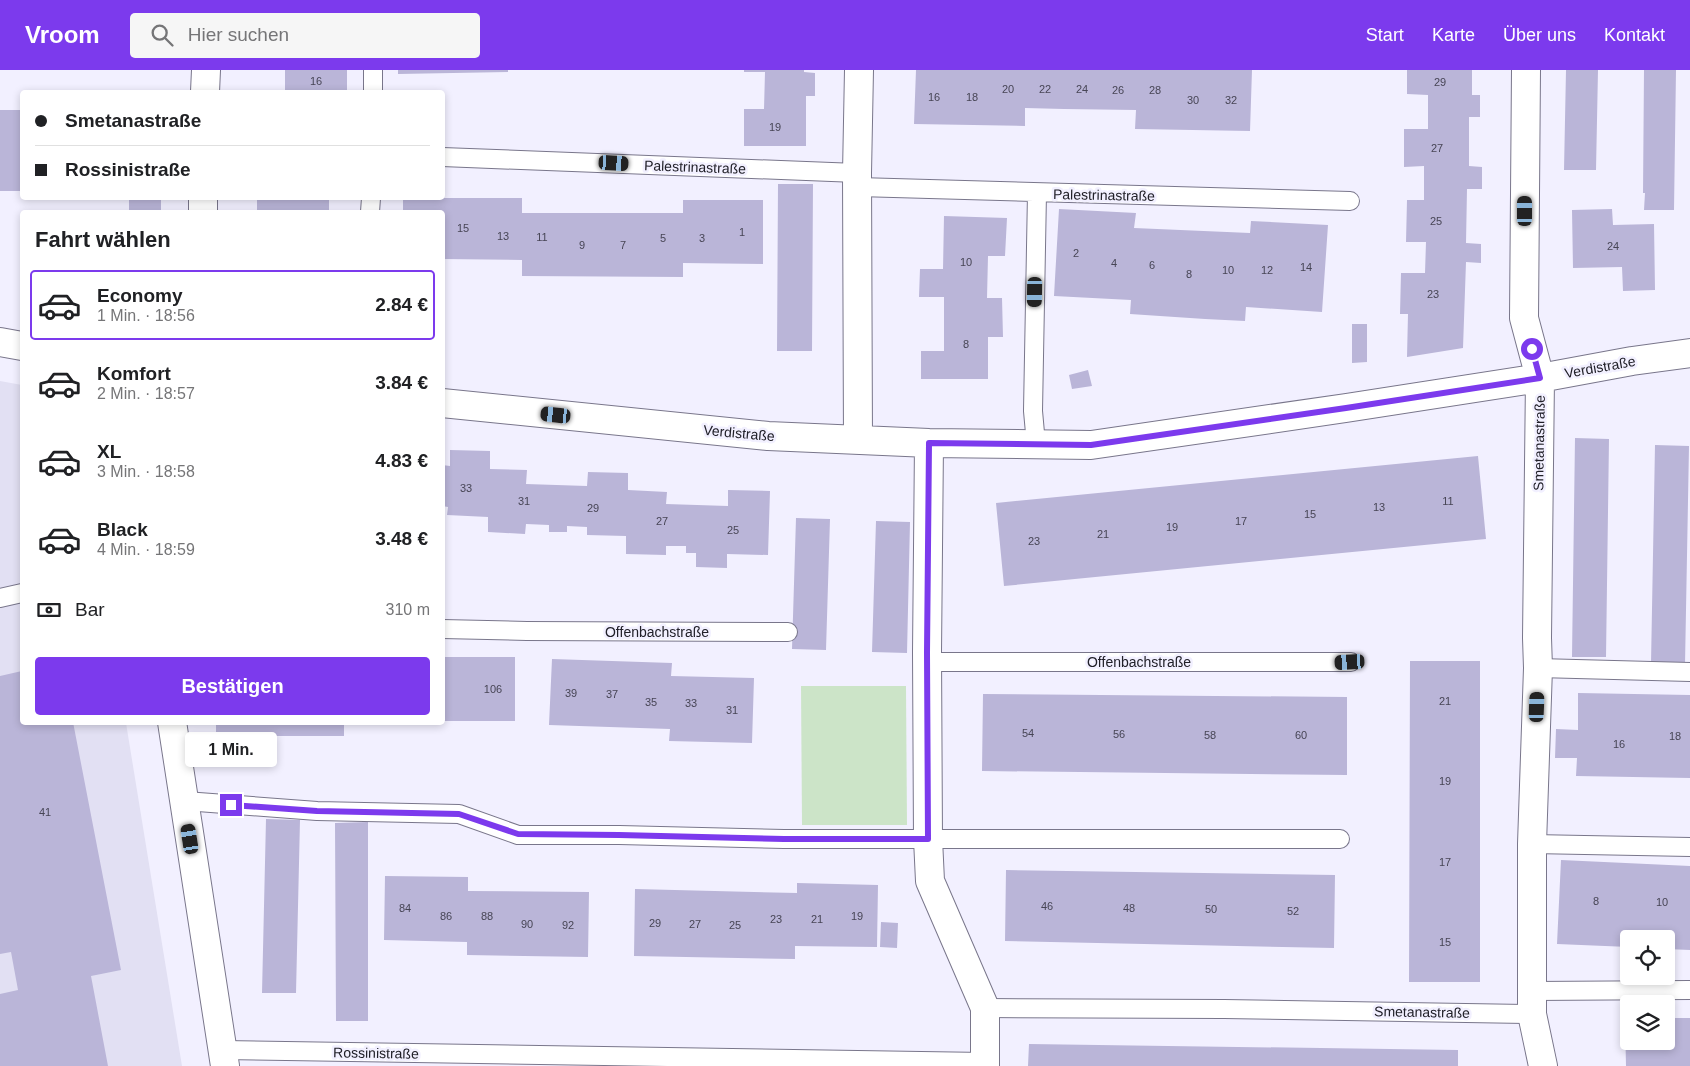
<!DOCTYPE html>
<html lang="de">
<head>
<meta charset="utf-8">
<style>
	:root { --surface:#fff; --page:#f6f6f6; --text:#202124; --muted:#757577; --line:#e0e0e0; --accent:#7c3aed }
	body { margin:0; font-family:Arial,sans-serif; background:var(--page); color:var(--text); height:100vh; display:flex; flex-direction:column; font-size:19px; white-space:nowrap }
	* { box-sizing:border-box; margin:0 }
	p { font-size:16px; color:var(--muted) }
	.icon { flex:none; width:28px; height:28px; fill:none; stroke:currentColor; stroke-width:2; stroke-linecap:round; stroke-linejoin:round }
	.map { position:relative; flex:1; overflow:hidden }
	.details { position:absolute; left:20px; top:140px; width:425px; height:515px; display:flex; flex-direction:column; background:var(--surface); border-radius:5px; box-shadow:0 2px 8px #0003 }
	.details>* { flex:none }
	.banner { position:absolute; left:20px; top:20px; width:425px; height:110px; border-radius:5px; box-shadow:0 2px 8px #0003; display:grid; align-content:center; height:110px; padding:0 15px; background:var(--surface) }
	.fabs { position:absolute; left:1620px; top:860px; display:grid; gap:10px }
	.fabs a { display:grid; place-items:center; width:55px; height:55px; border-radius:5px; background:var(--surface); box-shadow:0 2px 8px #0003; font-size:25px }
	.end { position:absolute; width:22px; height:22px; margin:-11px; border:6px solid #7c3aed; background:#fff; box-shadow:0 0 0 2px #fff }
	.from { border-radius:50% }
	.bubble { position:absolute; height:35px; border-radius:5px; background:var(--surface); box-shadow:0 2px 8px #0003; font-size:16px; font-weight:700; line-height:35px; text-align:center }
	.car { position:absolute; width:15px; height:30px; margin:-15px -8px; border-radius:6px; box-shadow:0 0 4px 1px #0007; background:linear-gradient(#222 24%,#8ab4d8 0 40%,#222 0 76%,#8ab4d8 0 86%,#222 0) }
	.banner b { display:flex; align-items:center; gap:18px; height:48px; font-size:19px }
	.banner b+b { border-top:1px solid var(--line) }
	.banner i { width:12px; height:12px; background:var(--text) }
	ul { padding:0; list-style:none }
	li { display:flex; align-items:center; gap:15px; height:70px; margin:0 10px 8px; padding:0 5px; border:2px solid transparent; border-radius:5px }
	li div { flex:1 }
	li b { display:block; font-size:19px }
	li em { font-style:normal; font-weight:700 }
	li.active { border-color:var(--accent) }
	li>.icon { width:45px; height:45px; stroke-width:1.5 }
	h2 { padding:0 15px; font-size:22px; line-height:60px }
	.pay { display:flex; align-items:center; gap:12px; height:55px; padding:0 15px; font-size:19px }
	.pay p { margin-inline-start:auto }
	.cta { display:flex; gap:10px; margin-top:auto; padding:10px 15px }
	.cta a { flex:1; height:58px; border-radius:5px; background:var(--accent); color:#fff; font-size:20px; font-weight:700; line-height:58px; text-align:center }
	header { display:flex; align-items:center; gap:30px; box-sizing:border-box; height:70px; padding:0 25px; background:var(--accent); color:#fff }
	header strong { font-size:24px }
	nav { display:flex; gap:28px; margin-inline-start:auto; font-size:18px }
	.search { width:350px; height:45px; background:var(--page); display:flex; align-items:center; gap:12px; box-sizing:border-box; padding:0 18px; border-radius:5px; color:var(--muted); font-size:19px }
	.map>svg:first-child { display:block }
	.built { fill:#e2e0f3 }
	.green { fill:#cce4c8 }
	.building { fill:#bab5d8 }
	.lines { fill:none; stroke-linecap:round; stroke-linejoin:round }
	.service-casing { stroke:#79768b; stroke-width:20 }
	.minor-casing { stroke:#79768b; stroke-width:30 }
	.service { stroke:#fff; stroke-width:18 }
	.minor { stroke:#fff; stroke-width:28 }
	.route { stroke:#7c3aed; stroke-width:6 }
	.labels { text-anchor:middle; stroke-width:5; stroke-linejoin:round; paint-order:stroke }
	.number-label { font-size:11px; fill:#474555 }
	.street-label { font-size:14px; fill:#212029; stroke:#f2f0ff }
</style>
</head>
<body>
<header>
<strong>Vroom</strong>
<div class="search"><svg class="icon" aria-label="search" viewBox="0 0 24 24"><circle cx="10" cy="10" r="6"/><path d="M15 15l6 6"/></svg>Hier suchen</div>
<nav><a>Start</a><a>Karte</a><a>Über uns</a><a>Kontakt</a></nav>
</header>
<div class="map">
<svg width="1690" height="996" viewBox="0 0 1690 996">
	<rect width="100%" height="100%" fill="#f2f0ff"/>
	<path class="built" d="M0,311L22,315V652L126,653L182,996H0Z"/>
	<path class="green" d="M801,616H906L907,755H802Z"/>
	<path class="building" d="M285,0H347V22H285Z
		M398,0H508V2L398,4Z
		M744,0H804V2L815,3V26H806V76H744V39H764L765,2H744Z
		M916,0H1252L1250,61L1135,59L1136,40L1064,39L1025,38V56L914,54Z
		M1407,0H1472V25H1480V47H1469V96L1482,97V119H1467L1466,173L1481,174V193L1466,192L1463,278L1407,287L1408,244H1400L1401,203H1425L1426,172H1406L1407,130H1424V96L1404,97V59H1428V25L1407,24Z
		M1566,0H1598L1596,100H1564Z
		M1644,0H1676L1674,140H1644L1645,123H1643Z
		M0,40H22V121H0Z
		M778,114H813L812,281H777Z
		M129,128H161V142H129Z
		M283,128H329V142H257V130L283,129Z
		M403,128H522V143H683V130H763V194L683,193V207L522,206V190L442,189V142H403Z
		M1059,139L1136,143L1134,158L1250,163L1251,151L1328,155L1322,242L1246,237L1245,251L1205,249L1130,244L1131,230L1054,226Z
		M1612,139L1613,155L1654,154L1655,220L1623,221L1622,197L1573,198L1572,140Z
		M944,146L1007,148L1005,186H988L987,228H1002L1003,267H988V309H921V281H944V227H919L920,199H943Z
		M1352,254H1367V292L1352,293Z
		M1088,300L1092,316L1072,319L1069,305Z
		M1575,368L1609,369L1606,587H1572Z
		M1655,375L1689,376L1685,595L1651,594Z
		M450,380L490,381V399L527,400L526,414L587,416L588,402L628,403V420L667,422L666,434L728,436V420L770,421L768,485L727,484V498L696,497V483H686V476H666V485L626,484V466L587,465V457L567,456V462H549V455L526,454L525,464L488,462V447L447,445L448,437L442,436V395L450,396Z
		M1478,386L1486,469L1004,516L996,433Z
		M796,448L830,449L826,580L792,579Z
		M876,451L910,452L907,583L872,582Z
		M442,587H515V651H442Z
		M552,589L672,593L671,606L754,608L752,673L669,671L670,659L549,655Z
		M1410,591H1480V912H1409Z
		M22,601V652H73L121,900L91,906L108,996H0V924L18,920L11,882L0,884V606Z
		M1578,623L1690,625V708L1576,706L1577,688H1555L1556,659L1578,660Z
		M983,624L1347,627V705L982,701Z
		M216,652H344V666H216Z
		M266,749L300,750L296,923H262Z
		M368,752V951H336L335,753Z
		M1561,790L1690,796V880L1666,879V869H1629V877L1557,874Z
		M1006,800L1335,805L1334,878L1005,871Z
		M385,806L468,807V821L589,822L588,887L467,885V872L384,870Z
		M797,813L878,815L877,877L795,876V889L634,886L635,819L797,823Z
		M881,852L898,853L897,878L880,877Z
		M1666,948H1690V996H1626L1625,950H1629V971H1666Z
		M1029,974L1458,980V996H1028Z"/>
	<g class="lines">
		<defs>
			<path id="service" d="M373,22V0
				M442,87L857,103
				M858,117L1350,131
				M370,142L371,128
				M1036,374L1033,341L1037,123
				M0,528L22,523
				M442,559L527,561L788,562
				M927,592H1351
				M1538,598L1690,602
				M185,731L317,741L459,744L518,765H619L784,769H1340
				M1532,774L1690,777
				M1532,921L1690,920
				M985,938L1224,939L1532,944
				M223,980L985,992"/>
			<path id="minor" d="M1526,0L1524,248L1540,308L1537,568L1538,598L1532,774V944L1543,996
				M205,22L206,0
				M203,142V128
				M0,272L22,276
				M442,333L768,366L929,373L1091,375L1346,338L1540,308L1632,291L1690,283
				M858,370L857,103L859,0
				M929,373L927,583L928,769L930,811L985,938V996
				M172,652L225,996"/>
		</defs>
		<use href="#service" class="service-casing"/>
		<use href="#minor" class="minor-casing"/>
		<use href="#service" class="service"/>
		<use href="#minor" class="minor"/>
	</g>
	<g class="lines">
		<path class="route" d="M231,735L317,741L459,744L518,764L619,765L784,769H928L927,583L929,373L1091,375L1346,338L1540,308L1532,279"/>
	</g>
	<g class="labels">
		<g class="number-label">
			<text x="316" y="15">16</text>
			<text x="1440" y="16">29</text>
			<text x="1008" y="23">20</text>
			<text x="1045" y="23">22</text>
			<text x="1082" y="23">24</text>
			<text x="1118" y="24">26</text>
			<text x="1155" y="24">28</text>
			<text x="934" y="31">16</text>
			<text x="972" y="31">18</text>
			<text x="1193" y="34">30</text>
			<text x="1231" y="34">32</text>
			<text x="775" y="61">19</text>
			<text x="1437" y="82">27</text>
			<text x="1436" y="155">25</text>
			<text x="463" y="162">15</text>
			<text x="742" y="166">1</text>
			<text x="503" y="170">13</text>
			<text x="542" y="171">11</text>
			<text x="663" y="172">5</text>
			<text x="702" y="172">3</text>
			<text x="582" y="179">9</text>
			<text x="623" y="179">7</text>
			<text x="1613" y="180">24</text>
			<text x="1076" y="187">2</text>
			<text x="966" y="196">10</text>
			<text x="1114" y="197">4</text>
			<text x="1152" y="199">6</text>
			<text x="1306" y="201">14</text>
			<text x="1228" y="204">10</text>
			<text x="1267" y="204">12</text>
			<text x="1189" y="208">8</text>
			<text x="1433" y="228">23</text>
			<text x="966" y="278">8</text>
			<text x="466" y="422">33</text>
			<text x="524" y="435">31</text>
			<text x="1448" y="435">11</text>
			<text x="1379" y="441">13</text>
			<text x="593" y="442">29</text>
			<text x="1310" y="448">15</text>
			<text x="662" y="455">27</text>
			<text x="1241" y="455">17</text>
			<text x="1172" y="461">19</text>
			<text x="733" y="464">25</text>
			<text x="1103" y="468">21</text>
			<text x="1034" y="475">23</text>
			<text x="493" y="623">106</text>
			<text x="571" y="627">39</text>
			<text x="612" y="628">37</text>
			<text x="1445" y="635">21</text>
			<text x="651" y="636">35</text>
			<text x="691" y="637">33</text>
			<text x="732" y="644">31</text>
			<text x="1028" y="667">54</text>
			<text x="1119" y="668">56</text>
			<text x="1210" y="669">58</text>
			<text x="1301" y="669">60</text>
			<text x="1675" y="670">18</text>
			<text x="1619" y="678">16</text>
			<text x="1445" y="715">19</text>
			<text x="45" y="746">41</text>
			<text x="1445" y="796">17</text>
			<text x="1596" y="835">8</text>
			<text x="1662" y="836">10</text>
			<text x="1047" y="840">46</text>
			<text x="405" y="842">84</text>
			<text x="1129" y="842">48</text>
			<text x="1211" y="843">50</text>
			<text x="1293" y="845">52</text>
			<text x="446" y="850">86</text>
			<text x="487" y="850">88</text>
			<text x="857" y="850">19</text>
			<text x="776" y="853">23</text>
			<text x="817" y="853">21</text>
			<text x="655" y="857">29</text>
			<text x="527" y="858">90</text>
			<text x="695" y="858">27</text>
			<text x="568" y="859">92</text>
			<text x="735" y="859">25</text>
			<text x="1445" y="876">15</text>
		</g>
		<g class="street-label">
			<text transform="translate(695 97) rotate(2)" y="5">Palestrinastraße</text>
			<text transform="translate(1104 125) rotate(1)" y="5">Palestrinastraße</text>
			<text transform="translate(1600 297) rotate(-10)" y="5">Verdistraße</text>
			<text transform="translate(739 363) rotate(5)" y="5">Verdistraße</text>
			<text transform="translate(1539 373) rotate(-89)" y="5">Smetanastraße</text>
			<text x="657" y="567">Offenbachstraße</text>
			<text x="1139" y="597">Offenbachstraße</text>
			<text transform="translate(1422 942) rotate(1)" y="5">Smetanastraße</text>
			<text transform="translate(376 983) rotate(1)" y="5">Rossinistraße</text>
		</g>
	</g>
</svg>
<div class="fabs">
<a><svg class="icon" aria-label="locate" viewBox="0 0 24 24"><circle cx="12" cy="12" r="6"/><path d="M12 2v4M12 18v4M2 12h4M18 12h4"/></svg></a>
<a><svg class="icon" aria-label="layers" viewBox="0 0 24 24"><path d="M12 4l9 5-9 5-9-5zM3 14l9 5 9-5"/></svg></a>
</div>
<i class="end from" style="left:1532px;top:279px"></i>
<i class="end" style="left:231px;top:735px"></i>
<div class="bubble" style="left:185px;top:662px;width:92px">1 Min.</div>
<i class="car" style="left:614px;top:93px;rotate:93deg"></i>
<i class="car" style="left:1525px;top:141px;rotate:0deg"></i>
<i class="car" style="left:1035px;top:222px;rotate:181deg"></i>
<i class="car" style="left:556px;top:345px;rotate:276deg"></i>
<i class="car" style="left:1350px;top:592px;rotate:267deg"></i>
<i class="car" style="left:1537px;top:637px;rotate:2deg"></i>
<i class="car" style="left:190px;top:769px;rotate:351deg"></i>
<div class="banner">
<b><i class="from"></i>Smetanastraße</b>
<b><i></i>Rossinistraße</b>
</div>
<section class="details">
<h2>Fahrt wählen</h2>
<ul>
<li class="active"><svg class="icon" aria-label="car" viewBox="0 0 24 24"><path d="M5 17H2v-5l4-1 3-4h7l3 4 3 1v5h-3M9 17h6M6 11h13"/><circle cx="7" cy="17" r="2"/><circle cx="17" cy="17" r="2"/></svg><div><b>Economy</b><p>1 Min. · 18:56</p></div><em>2.84 €</em></li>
<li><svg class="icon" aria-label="car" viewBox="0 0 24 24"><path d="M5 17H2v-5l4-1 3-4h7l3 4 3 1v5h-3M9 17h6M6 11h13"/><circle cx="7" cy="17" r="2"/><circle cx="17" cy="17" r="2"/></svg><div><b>Komfort</b><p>2 Min. · 18:57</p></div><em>3.84 €</em></li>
<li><svg class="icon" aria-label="car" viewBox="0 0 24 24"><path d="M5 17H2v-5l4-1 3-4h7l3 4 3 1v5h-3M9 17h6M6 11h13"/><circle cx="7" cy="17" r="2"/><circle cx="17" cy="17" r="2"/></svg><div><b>XL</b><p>3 Min. · 18:58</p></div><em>4.83 €</em></li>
<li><svg class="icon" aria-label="car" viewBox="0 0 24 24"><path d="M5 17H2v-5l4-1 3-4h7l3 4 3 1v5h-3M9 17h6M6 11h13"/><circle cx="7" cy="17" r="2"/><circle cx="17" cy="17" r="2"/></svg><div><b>Black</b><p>4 Min. · 18:59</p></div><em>3.48 €</em></li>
</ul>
<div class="pay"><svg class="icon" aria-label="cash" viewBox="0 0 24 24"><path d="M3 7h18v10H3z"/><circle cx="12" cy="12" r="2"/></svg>Bar<p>310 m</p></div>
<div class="cta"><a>Bestätigen</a></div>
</section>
</div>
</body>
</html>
